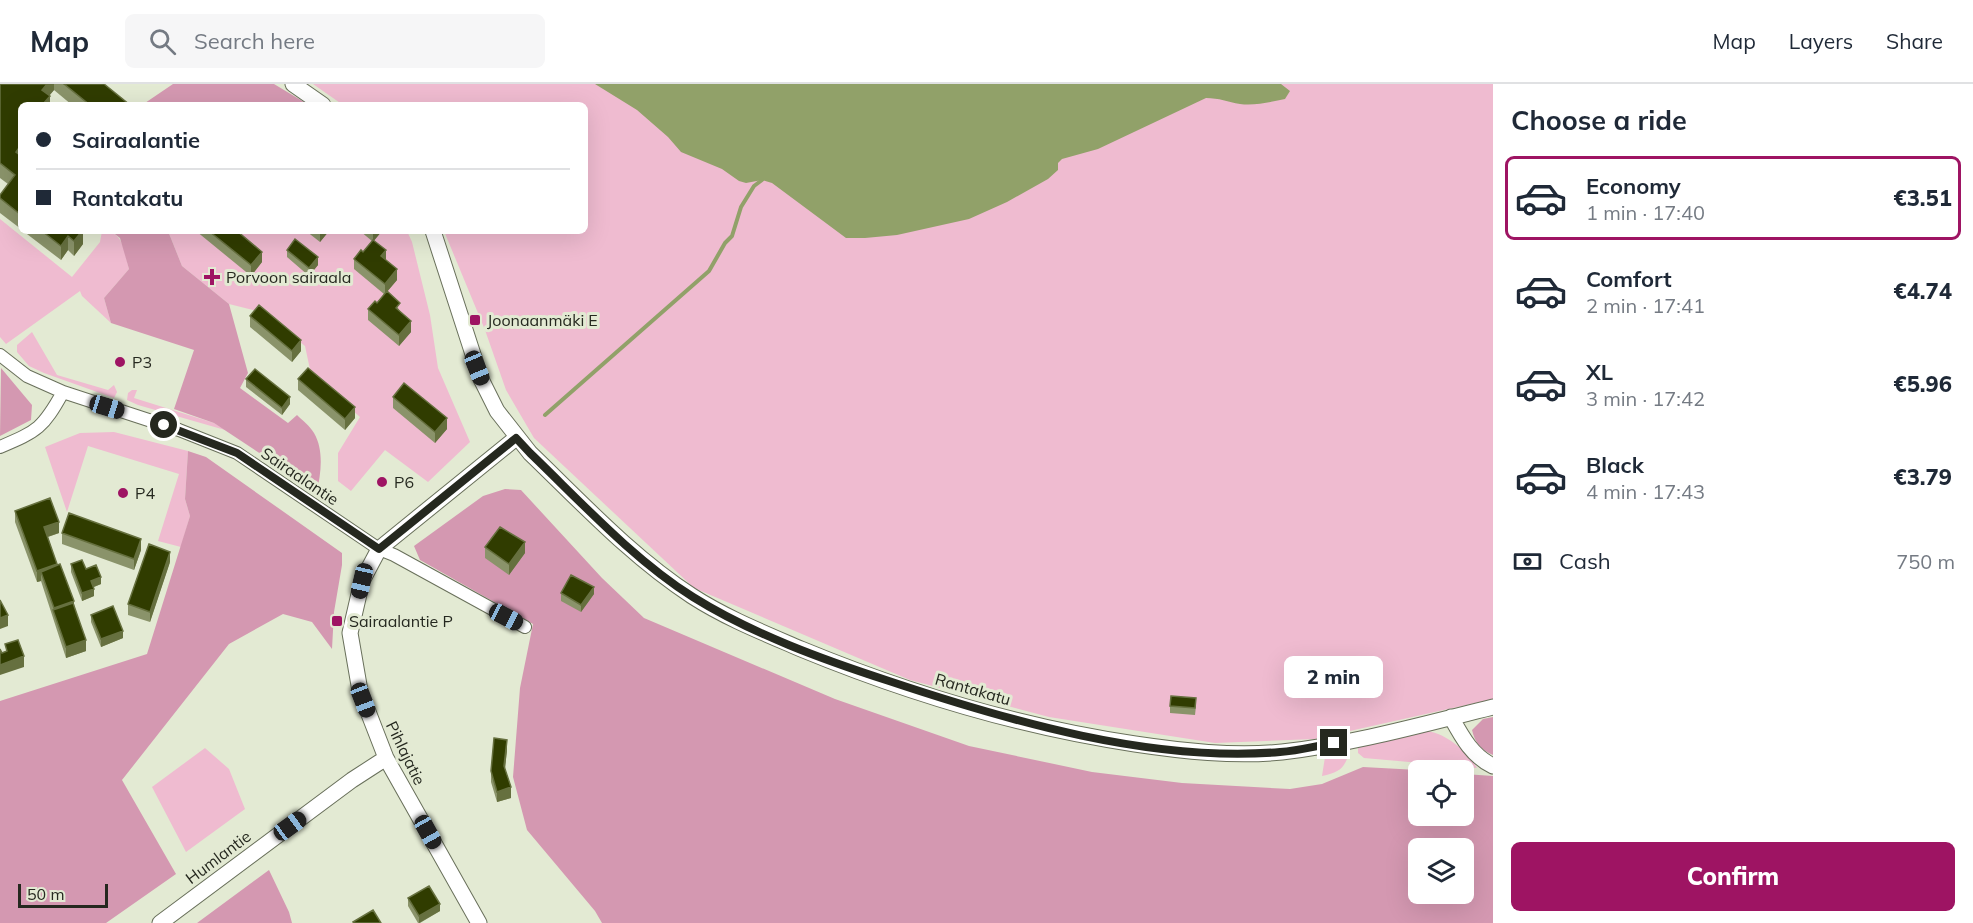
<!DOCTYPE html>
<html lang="en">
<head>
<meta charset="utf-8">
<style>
	:root { --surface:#fff; --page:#f6f6f7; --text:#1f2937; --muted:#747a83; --line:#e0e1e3; --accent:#9e1463 }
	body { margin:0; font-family:Mulish,sans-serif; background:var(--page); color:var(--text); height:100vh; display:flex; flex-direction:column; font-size:22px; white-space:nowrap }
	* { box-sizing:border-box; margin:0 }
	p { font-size:20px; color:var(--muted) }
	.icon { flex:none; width:33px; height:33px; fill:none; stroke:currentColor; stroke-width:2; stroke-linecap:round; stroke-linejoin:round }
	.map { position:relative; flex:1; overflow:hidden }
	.panel { display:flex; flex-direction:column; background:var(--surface); width:480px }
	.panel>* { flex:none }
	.top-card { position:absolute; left:18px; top:18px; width:570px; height:132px; border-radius:9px; box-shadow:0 6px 24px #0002; display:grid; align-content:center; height:132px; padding:0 18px; background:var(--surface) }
	.buttons { position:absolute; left:1408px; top:676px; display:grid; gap:12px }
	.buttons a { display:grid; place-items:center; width:66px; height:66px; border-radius:9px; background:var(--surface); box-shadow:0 6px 24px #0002; font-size:30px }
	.scale { position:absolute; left:18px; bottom:15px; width:90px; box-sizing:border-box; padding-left:6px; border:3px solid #25281f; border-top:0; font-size:16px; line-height:21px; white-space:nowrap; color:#25281f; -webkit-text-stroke:4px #e3ead3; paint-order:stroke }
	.end { position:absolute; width:27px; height:27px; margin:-14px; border:8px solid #25281f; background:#fff; box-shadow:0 0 0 3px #fff }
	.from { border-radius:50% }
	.bubble { position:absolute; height:42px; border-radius:9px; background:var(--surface); box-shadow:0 6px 24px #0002; font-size:20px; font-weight:800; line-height:42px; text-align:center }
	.car { position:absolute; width:18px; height:36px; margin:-18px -9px; border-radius:8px; box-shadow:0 0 4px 2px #0007; background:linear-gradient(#222 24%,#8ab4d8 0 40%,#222 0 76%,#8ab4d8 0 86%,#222 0) }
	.top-card b { display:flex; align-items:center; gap:21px; height:57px; font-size:22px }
	.top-card b+b { border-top:2px solid var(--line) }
	.top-card i { width:15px; height:15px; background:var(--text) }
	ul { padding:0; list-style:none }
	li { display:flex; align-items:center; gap:18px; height:84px; margin:0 12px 9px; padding:0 6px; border:3px solid transparent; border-radius:9px }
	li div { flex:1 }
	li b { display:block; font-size:22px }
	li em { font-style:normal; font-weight:800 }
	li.active { border-color:var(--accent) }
	li>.icon { width:54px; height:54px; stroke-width:1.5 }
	h2 { padding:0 18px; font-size:27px; line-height:72px }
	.pay { display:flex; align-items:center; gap:15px; height:66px; padding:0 18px; font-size:22px }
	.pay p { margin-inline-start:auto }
	.cta { display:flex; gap:12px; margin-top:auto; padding:12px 18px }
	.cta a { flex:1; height:69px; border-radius:9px; background:var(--accent); color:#fff; font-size:24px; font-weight:800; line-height:69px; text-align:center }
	header { display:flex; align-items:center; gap:36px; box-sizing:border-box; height:84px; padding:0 30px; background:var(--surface); border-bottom:2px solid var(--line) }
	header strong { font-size:28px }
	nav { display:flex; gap:33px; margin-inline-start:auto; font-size:21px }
	.search { width:420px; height:54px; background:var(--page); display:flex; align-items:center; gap:15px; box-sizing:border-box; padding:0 21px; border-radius:9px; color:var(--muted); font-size:22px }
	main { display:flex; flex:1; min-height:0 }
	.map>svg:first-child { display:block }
	.green { fill:#efbbd0 }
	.forest { fill:#d498b1; fill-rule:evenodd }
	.water { fill:#91a169 }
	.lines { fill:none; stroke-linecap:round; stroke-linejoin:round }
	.stream { stroke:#91a169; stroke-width:4 }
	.minor-casing { stroke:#69705b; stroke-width:14 }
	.tertiary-casing { stroke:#69705b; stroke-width:17 }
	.minor { stroke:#fff; stroke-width:12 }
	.tertiary { stroke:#fff; stroke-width:15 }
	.wall { fill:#8a936a }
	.shaded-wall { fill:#66703f }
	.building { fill:#303c00; stroke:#66703f; stroke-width:1.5 }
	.route { stroke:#25281f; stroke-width:8 }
	.poi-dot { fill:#9e1463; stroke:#e3ead3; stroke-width:2 }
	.labels { text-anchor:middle; stroke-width:6; stroke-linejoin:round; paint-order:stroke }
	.poi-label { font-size:16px; fill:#25281f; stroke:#e3ead3; text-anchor:start }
	.street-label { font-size:16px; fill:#25281f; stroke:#e3ead3 }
</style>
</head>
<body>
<header>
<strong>Map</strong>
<div class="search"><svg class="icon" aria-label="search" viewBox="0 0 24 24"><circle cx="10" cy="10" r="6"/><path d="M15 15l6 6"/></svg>Search here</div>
<nav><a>Map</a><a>Layers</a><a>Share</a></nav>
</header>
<main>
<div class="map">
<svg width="1493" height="839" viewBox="0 0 1493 839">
	<rect width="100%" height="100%" fill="#e3ead3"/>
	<path class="green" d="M313,0H1493V615L1314,655L1215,659L1049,633L910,596L694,504L534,354L506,306L485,246L444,147H585V21H343Z
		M0,135L72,193L100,158L102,147C124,147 124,167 129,185L104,214L111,239L82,212L80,207L6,260L0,253Z
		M168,147H407L412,158L430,231L438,284L470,358L428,398L385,366L351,407L338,397V369L360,333L311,290L305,262L261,228L229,220L182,182Z
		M32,248L57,291L108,306L114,301L117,308L114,314L44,289L29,282L17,268V261Z
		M132,306H137L134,314L214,339L225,346L138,321L127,316L128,309Z
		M114,348L188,367L185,415L190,432L181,463L158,457L179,390L88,362L67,428L45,363L80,349Z
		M1424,647C1444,647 1468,668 1477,684L1364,674L1358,669V664L1362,662Z
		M205,664L229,685L245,725L186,768L152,703Z
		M1348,666L1350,667C1344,685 1340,688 1322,692L1325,673L1330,669Z"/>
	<path class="forest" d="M173,0H274L309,21H146L145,19Z
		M111,147H168L182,182L229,220L248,289L240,304L288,339L297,331C302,336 310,342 314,349C324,366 321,389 317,407L214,339L174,325L194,266L111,239L104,214L129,185L120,154Z
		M1,284L32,321L31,336L0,352Z
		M188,367L206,373L342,469V481L334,528L332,565L312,538L283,530L229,560L122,696L176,790L106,839H0V617L147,570L190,432L185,415Z
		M505,405L521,406L602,494L644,534L835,615L969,662L1092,688L1182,699L1290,705L1322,700L1363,683L1436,687H1419V732H1464V690L1493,692V839H602L595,827L527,746L513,693L520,604L533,540L420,476L414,462L483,412ZM1419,765H1464V810H1419Z
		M1493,633V671C1481,666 1475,659 1472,646L1483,635Z
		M269,786L289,828L292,839H197Z"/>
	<path class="water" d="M595,0H1281L1290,7L1285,15C1271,18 1254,22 1240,20C1228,18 1219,14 1206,14L1098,65L1062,75L1058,79V86L1048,95L1007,118L969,135L897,151L865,154H846L772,99L762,96L746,99L739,97L722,85L681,68L668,53L637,26Z"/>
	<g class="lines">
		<path class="stream" d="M545,331L709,187L725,159L732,152L741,123L754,102L762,96"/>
		<defs>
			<path id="minor" d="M0,271L27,292L63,308L179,346L237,369L379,465L394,471L525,543
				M0,363C38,347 43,344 63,308"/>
			<path id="tertiary" d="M293,0L323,21
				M433,147L481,295L497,327L530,369C582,419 632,473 692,512C726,534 764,549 801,565C908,609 1020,643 1135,660C1182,667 1234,673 1282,668C1353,660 1424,640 1493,623
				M1451,633C1462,653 1472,672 1493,682
				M160,839L352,696L386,674
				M479,839L386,674L360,607L350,549L362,497L379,465L516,354"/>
		</defs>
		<use href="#minor" class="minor-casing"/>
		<use href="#tertiary" class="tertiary-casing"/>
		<use href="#minor" class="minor"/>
		<use href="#tertiary" class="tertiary"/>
	</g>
	<path class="wall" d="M0,0H104L130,21H72L54,6L49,12L50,21H21V145L0,129V111L8,100L0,94Z
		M23,147H85L83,149V160L74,172L68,166L61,176Z
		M196,147H237L262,178L251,192Z
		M306,147H329L320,158Z
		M360,147H382L374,156L397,196L387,208L400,227L411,248L399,262L368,236V225L377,219L384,210L354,185V175L363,168L372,157Z
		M287,166L318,181L309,192L287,173Z
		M250,232L301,267L292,278L250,243Z
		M246,295L290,320L282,331L246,303Z
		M298,295L355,334L345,346L298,306Z
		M393,313L447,345L435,359L393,324Z
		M15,427L59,449L48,453L57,481L74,520L86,567L66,574L41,497L37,498L15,438Z
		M62,449L141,466L134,486L62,460Z
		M485,463L525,469L509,491L485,474Z
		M170,478L150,538L128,531V520Z
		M71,480L86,485L101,500L94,503V512L82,517L71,488Z
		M561,509L594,510L581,528L561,517Z
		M91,531L123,554L101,563L91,538Z
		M1170,622H1196L1195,631L1170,629Z
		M507,666L505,685L511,714L497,718L491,698V687Z
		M408,814L440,827L420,839H418L408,822Z"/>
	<path class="shaded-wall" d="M47,0H54V6L42,20V6Z
		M50,12V21H43V20Z
		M21,55V76L16,68Z
		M78,147H85L83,149V160L74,172V157Z
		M321,147H329L320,158V148Z
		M373,147H382L373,158Z
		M68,152V166L61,176V162Z
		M386,166V177L381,172Z
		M262,168V178L251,192V181Z
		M318,173V181L309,192V184Z
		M397,185V196L385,210V200Z
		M411,237V248L399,262V251Z
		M301,256V267L292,278V267Z
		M290,313V320L282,331V324Z
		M355,323V334L345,346V335Z
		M447,334V345L435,359V348Z
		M59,438V449L44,454V443Z
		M141,455V466L134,486V475Z
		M525,458V469L509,491V480Z
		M170,468V478L150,538V528Z
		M57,480V490L41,488V497L37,498V487Z
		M101,493V500L91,504V497Z
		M594,503V510L581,528V521Z
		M94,505V512L82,517V509Z
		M74,517V528H54V524Z
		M8,531V542L0,545V534Z
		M123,547V554L101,563V555Z
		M86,556V567L66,574V563Z
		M24,572V583L0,591V581Z
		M507,656V666L504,693V682Z
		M511,703V714L497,718V708Z
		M440,820V827L419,839V832Z"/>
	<path class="building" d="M0,0H47L42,6L50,12L43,20L45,21H21V61L16,68L21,72V131L0,114V111L15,91L0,79Z
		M64,0H104L130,21H90Z
		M42,147H82L74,157L68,152L61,162Z
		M209,147H237L262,168L251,181Z
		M295,155L318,173L309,184L287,166Z
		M373,156L386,166L381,172L397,185L385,200L354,175L361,166L363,168Z
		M387,207L400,219L396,224L411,237L399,251L368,225L375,217L377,219Z
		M259,221L301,256L292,267L250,232Z
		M308,284L355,323L345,335L298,295Z
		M255,285L290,313L282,324L246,295Z
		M404,299L447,334L435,348L393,313Z
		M50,414L59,438L44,443L57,480L37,487L15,427Z
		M69,429L141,455L134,475L62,449Z
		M500,443L525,458L509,480L485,463Z
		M149,460L170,468L150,528L128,520Z
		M82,476L86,485L96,481L101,493L91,497L94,505L82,509L71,480Z
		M60,480L74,517L54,524L41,488Z
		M571,491L594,503L581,521L561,509Z
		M0,516L8,531L0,534Z
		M73,519L86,556L66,563L53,526Z
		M113,522L123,547L101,555L91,531Z
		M18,556L24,572L0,581V565L2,569L7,567L5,560Z
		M1171,612L1196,614L1195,624L1170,622Z
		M494,654L507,656L504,682L511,703L497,708L491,687Z
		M429,802L440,820L419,832L408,814Z
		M373,826L381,839H354L353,838Z"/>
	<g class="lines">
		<path class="route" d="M164,341L237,369L379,465L516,354L530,369C581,418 634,476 693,513C752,550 824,576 889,597C1009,637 1152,679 1280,668C1298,667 1316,662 1334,659"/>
	</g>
	<g class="poi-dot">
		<path d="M209 184h6v6h6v6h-6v6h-6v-6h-6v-6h6z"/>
		<rect x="469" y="230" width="12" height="12" rx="3"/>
		<circle cx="120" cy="278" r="6"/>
		<circle cx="382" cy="398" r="6"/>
		<circle cx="123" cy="409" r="6"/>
		<rect x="331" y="531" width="12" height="12" rx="3"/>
	</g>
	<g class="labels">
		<g class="poi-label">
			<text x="226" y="199">Porvoon sairaala</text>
			<text x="487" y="242">Joonaanmäki E</text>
			<text x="132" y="284">P3</text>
			<text x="394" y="404">P6</text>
			<text x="135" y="415">P4</text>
			<text x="349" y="543">Sairaalantie P</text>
		</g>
		<g class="street-label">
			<text transform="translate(300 392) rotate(34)" y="6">Sairaalantie</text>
			<text transform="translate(973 605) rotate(16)" y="6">Rantakatu</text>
			<text transform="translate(406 669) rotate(64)" y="6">Pihlajatie</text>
			<text transform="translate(218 773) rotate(-37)" y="6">Humlantie</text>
		</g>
	</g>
</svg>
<div class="buttons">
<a><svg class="icon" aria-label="locate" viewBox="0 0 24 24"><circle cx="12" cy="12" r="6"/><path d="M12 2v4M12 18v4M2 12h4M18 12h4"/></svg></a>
<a><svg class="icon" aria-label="layers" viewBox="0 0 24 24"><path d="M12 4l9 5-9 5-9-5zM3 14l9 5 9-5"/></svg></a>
</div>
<div class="scale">50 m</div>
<i class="end from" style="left:164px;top:341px"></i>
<i class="end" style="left:1334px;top:659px"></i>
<div class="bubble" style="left:1284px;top:572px;width:99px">2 min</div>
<i class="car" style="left:477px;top:284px;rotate:158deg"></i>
<i class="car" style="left:107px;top:323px;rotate:107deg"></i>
<i class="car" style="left:362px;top:497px;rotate:193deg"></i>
<i class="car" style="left:506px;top:533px;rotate:118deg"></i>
<i class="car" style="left:363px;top:616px;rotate:159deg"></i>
<i class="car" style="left:290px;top:742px;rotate:54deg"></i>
<i class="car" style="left:428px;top:748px;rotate:151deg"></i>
<div class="top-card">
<b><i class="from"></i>Sairaalantie</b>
<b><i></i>Rantakatu</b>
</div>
</div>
<section class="panel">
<h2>Choose a ride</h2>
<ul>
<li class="active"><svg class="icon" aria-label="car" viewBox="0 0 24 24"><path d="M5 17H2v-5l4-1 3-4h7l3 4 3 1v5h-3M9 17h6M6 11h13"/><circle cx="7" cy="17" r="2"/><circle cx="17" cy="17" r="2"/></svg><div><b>Economy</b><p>1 min · 17:40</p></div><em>€3.51</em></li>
<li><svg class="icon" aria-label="car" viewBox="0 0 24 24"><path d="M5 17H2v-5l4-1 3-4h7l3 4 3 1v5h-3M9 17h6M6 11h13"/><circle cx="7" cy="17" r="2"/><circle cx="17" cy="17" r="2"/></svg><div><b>Comfort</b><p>2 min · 17:41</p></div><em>€4.74</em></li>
<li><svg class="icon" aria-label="car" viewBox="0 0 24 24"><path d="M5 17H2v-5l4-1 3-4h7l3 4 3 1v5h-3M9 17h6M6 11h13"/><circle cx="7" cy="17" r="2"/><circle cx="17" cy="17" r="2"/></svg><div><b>XL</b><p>3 min · 17:42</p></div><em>€5.96</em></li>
<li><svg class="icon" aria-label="car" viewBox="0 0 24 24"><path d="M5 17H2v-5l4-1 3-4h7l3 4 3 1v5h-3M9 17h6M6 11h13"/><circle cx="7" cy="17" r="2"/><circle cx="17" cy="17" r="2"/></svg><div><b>Black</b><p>4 min · 17:43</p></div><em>€3.79</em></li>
</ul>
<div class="pay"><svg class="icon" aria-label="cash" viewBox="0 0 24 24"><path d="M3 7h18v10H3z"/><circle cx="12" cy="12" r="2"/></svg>Cash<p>750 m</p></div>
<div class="cta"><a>Confirm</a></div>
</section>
</main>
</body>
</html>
